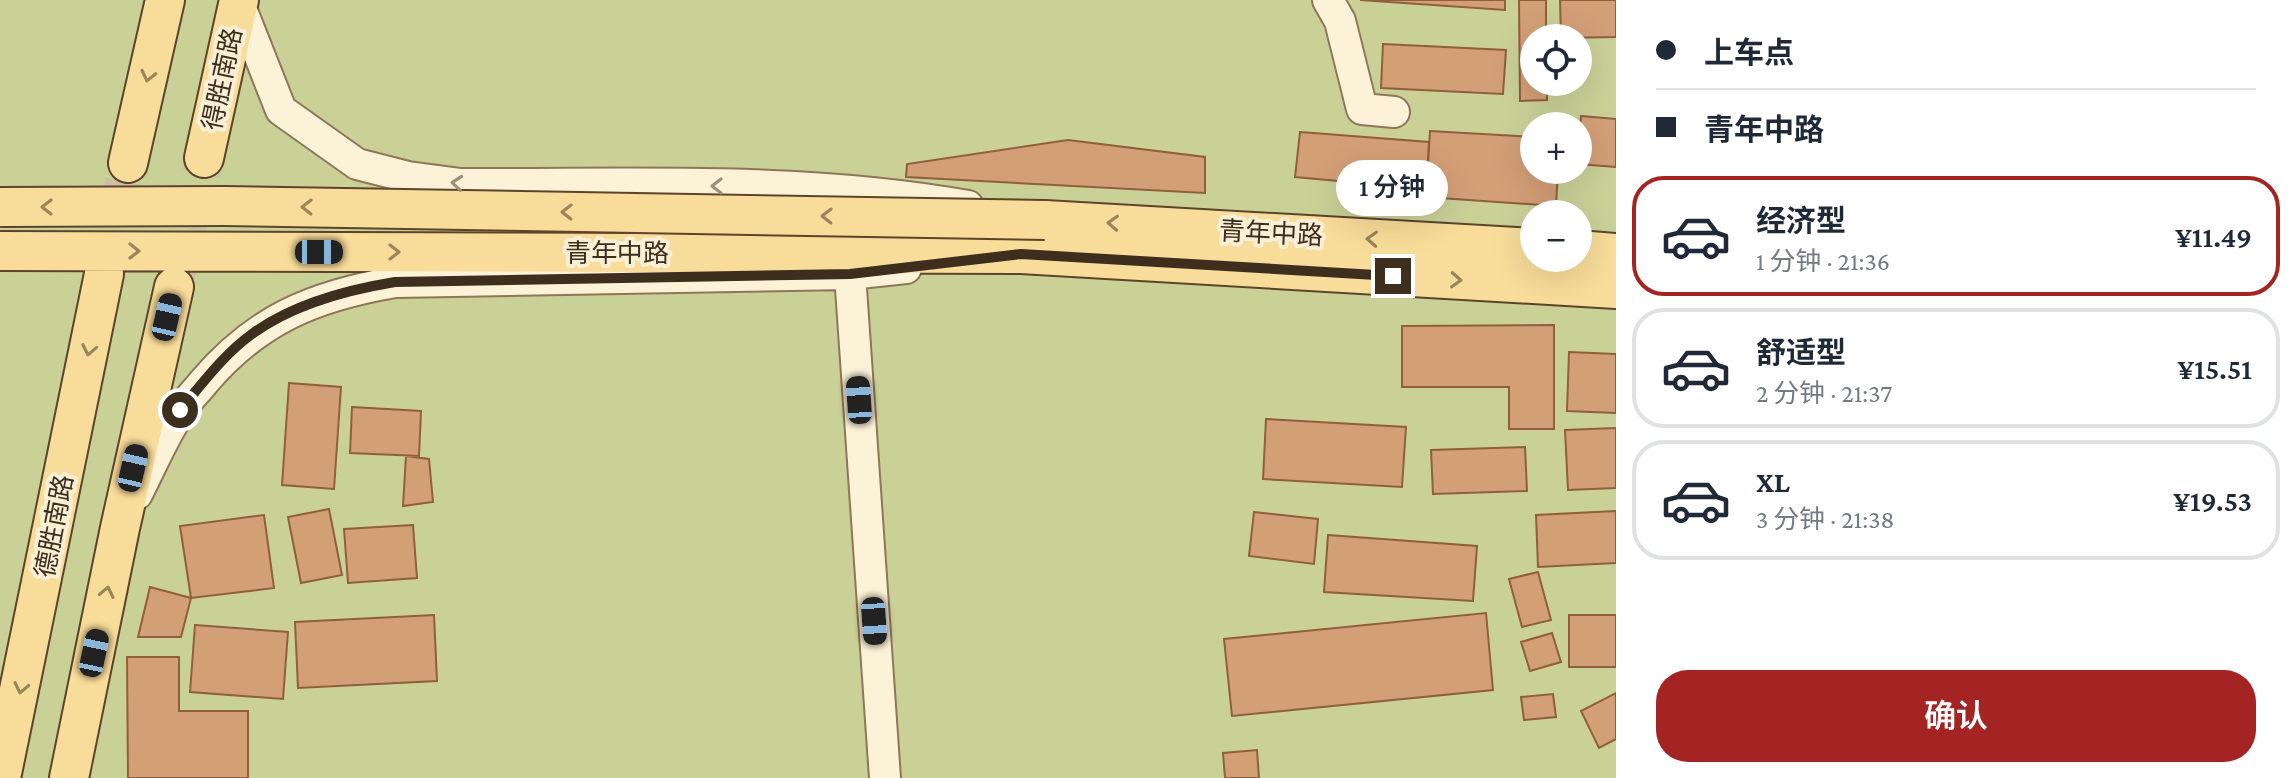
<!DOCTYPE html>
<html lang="zh">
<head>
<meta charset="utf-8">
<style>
	:root { --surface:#fff; --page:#f6f6f7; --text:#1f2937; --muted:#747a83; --line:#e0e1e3; --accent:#a32423 }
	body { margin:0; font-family:"Crimson Pro","Noto Sans SC",serif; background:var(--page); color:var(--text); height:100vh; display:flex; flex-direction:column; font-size:30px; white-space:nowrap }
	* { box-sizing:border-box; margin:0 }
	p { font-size:26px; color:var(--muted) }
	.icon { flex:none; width:44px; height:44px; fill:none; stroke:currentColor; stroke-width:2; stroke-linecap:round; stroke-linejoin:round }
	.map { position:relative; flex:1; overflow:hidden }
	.drawer { display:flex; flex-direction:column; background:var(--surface); width:680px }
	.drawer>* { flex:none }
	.banner { display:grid; align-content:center; height:176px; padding:0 40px; background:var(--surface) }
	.fabs { position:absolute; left:1520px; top:24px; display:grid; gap:16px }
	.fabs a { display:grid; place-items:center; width:72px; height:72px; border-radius:50%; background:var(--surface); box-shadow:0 8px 32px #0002; font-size:40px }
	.end { position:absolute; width:36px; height:36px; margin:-18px; border:10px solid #3d2e1e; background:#fff; box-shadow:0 0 0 4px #fff }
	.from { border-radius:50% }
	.bubble { position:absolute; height:56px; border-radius:28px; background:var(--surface); box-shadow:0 8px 32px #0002; font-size:26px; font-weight:600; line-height:56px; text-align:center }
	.car { position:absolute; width:24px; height:48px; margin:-24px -12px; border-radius:10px; box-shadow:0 0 6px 2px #0007; background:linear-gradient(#222 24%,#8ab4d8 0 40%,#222 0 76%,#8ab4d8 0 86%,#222 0) }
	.banner b { display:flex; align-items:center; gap:28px; height:76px; font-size:30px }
	.banner b+b { border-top:2px solid var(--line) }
	.banner i { width:20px; height:20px; background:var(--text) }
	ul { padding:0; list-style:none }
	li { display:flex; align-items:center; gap:24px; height:120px; margin:0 16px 12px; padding:0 24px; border:4px solid var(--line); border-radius:32px }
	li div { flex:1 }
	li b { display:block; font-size:30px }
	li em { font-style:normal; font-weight:600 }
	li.active { border-color:var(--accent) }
	li>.icon { width:72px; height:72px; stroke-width:1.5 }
	.primary-button { display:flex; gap:16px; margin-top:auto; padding:16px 40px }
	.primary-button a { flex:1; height:92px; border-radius:32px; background:var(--accent); color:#fff; font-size:32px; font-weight:600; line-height:92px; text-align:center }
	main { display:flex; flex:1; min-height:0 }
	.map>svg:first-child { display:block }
	.green { fill:#cad197; fill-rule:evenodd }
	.building { fill:#d39f77; stroke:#905f3c; stroke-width:2 }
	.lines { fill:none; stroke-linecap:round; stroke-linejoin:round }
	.major-tunnel { stroke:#cec0a3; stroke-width:38; stroke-dasharray:38 19; stroke-linecap:butt }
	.minor-casing { stroke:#8f7658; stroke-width:34 }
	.major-casing { stroke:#5c442d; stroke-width:42 }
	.minor { stroke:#fcf2d8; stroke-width:30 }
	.major { stroke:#f8dc99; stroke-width:38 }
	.major-bridge-casing { stroke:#5c442d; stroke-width:42; stroke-linecap:butt }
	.major-bridge { stroke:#f8dc99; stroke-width:38 }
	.oneway { stroke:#9a855c }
	.oneway2 { stroke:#9c907b }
	.route { stroke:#3d2e1e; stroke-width:10 }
	.labels { text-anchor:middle; stroke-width:8; stroke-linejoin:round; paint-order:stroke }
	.street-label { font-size:26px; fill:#3d2e1e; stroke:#f9efd4 }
</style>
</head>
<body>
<main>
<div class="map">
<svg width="1616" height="778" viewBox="0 0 1616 778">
	<rect width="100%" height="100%" fill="#f2e5c4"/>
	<path class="green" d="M0,0H1616V778H0ZM1534,38H1578V82H1534ZM1534,126H1578V170H1534ZM1534,214H1578V258H1534Z"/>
	<path class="building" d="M1360,0H1505V10Z
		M1519,0H1546V38H1534V82H1547V100L1520,101Z
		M1560,0H1616V37L1561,38Z
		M1383,44L1506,50L1503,94L1381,88Z
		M1581,116L1616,119V167L1578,164Z
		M1430,131L1534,137V170H1558L1556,206L1426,197Z
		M1300,132L1429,142L1426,189L1295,177Z
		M1068,140L1205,157V193L906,177L907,164Z
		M1554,325V429H1509V387H1402V326Z
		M1569,352L1616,354V413L1567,411Z
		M289,383L341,387L334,489L282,485Z
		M352,407L421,411L419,456L350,453Z
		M1266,419L1406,427L1402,487L1263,479Z
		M1616,428V488L1568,490L1565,430Z
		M1525,447L1527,491L1433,494L1431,450Z
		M406,456L429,459L433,502L403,506Z
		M329,509L342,575L301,583L288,517Z
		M1616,511V563L1538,567L1536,515Z
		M1254,512L1318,519L1314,564L1249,556Z
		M264,515L274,588L191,598L180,526Z
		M413,525L417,578L348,583L344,529Z
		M1328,535L1477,546L1473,601L1324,592Z
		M1538,572L1551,620L1522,627L1509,579Z
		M150,587L191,598L181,637H138Z
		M1486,613L1493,690L1232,716L1224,639Z
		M434,615L437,681L298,688L295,622Z
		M1569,615H1616V667H1569Z
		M195,625L288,632L283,699L190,692Z
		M1552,633L1561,662L1530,671L1521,642Z
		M127,657H179V711H248V778H128Z
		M1616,693V739L1599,748L1581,711Z
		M1553,694L1556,717L1524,720L1521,697Z
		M1257,750L1259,778H1225L1223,753Z"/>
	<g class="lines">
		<path class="major-tunnel" d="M104,274L128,163
			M174,284L204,158"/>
		<defs>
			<path id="minor" d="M1328,0L1340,21L1362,109L1394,112
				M238,1L281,110L357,164L408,177L461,184C629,185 801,176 968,206
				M850,274L885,778
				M137,494C151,467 163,437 180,412C186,401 196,392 203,383C257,319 314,296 395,282L850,274L906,268"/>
			<path id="major" d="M204,158L239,0
				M128,163L165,0
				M1045,220L1534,248
				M1578,250L1616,253
				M0,251L1021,254L1616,289
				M1,778L104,274
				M69,778L120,528L174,287"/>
		</defs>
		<use href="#minor" class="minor-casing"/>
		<use href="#major" class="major-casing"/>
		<use href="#minor" class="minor"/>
		<use href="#major" class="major"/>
		<defs>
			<path id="major-bridge" d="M0,207L225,206L1045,220"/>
		</defs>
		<use href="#major-bridge" class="major-bridge-casing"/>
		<use href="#major-bridge" class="major-bridge"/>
	</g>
	<defs><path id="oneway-chevron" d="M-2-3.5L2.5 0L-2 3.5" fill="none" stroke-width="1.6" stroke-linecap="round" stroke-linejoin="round" transform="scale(2)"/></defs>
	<g class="oneway">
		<use href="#oneway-chevron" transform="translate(148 76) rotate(103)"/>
		<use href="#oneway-chevron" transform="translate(47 207) rotate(180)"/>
		<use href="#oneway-chevron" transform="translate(307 207) rotate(-179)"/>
		<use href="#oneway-chevron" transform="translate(567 212) rotate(-179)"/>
		<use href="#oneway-chevron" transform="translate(827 216) rotate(-179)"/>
		<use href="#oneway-chevron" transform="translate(1113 223) rotate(-177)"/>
		<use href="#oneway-chevron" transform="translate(1372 239) rotate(-177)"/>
		<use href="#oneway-chevron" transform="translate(134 251)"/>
		<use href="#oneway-chevron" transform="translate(394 252)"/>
		<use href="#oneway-chevron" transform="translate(1456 280) rotate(3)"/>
		<use href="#oneway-chevron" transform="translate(89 350) rotate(101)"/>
		<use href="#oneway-chevron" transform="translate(107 592) rotate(-78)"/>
		<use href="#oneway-chevron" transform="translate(21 688) rotate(102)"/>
	</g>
	<g class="oneway2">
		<use href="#oneway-chevron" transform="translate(457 183) rotate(-175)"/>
		<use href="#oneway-chevron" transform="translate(717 186) rotate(-180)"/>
	</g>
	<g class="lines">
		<path class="route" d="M180,410C202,384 224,354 252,334C293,304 346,290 395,282L850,274L1021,254L1393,276"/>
	</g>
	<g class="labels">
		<g class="street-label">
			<text transform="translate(222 79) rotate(-78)" y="9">得胜南路</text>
			<text transform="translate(1271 233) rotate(3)" y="9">青年中路</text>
			<text x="617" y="262">青年中路</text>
			<text transform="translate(54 526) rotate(-79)" y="9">德胜南路</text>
		</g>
	</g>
</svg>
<div class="fabs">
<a><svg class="icon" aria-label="locate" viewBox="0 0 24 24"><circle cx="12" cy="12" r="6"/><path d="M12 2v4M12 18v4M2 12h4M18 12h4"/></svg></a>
<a>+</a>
<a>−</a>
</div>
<i class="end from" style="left:180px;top:410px"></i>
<i class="end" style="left:1393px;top:276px"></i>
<div class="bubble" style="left:1336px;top:160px;width:112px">1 分钟</div>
<i class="car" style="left:319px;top:252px;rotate:90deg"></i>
<i class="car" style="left:167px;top:317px;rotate:13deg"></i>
<i class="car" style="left:859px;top:400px;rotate:356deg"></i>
<i class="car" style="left:133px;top:468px;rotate:13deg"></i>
<i class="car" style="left:874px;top:621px;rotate:176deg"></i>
<i class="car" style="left:94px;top:653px;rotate:12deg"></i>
</div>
<section class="drawer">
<div class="banner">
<b><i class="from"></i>上车点</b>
<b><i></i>青年中路</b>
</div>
<ul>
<li class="active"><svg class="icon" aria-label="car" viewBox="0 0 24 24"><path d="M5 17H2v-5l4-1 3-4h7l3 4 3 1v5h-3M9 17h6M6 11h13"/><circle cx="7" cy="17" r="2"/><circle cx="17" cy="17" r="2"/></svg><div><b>经济型</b><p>1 分钟 · 21:36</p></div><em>¥11.49</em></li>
<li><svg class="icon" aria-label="car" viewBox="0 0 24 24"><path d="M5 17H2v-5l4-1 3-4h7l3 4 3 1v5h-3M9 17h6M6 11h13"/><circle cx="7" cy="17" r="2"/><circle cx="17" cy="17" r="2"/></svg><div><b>舒适型</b><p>2 分钟 · 21:37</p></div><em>¥15.51</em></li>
<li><svg class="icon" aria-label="car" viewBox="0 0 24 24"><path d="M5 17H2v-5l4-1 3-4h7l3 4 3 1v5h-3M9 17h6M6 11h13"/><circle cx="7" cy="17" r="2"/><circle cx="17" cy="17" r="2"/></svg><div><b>XL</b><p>3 分钟 · 21:38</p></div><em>¥19.53</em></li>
</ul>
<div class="primary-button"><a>确认</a></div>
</section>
</main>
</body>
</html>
